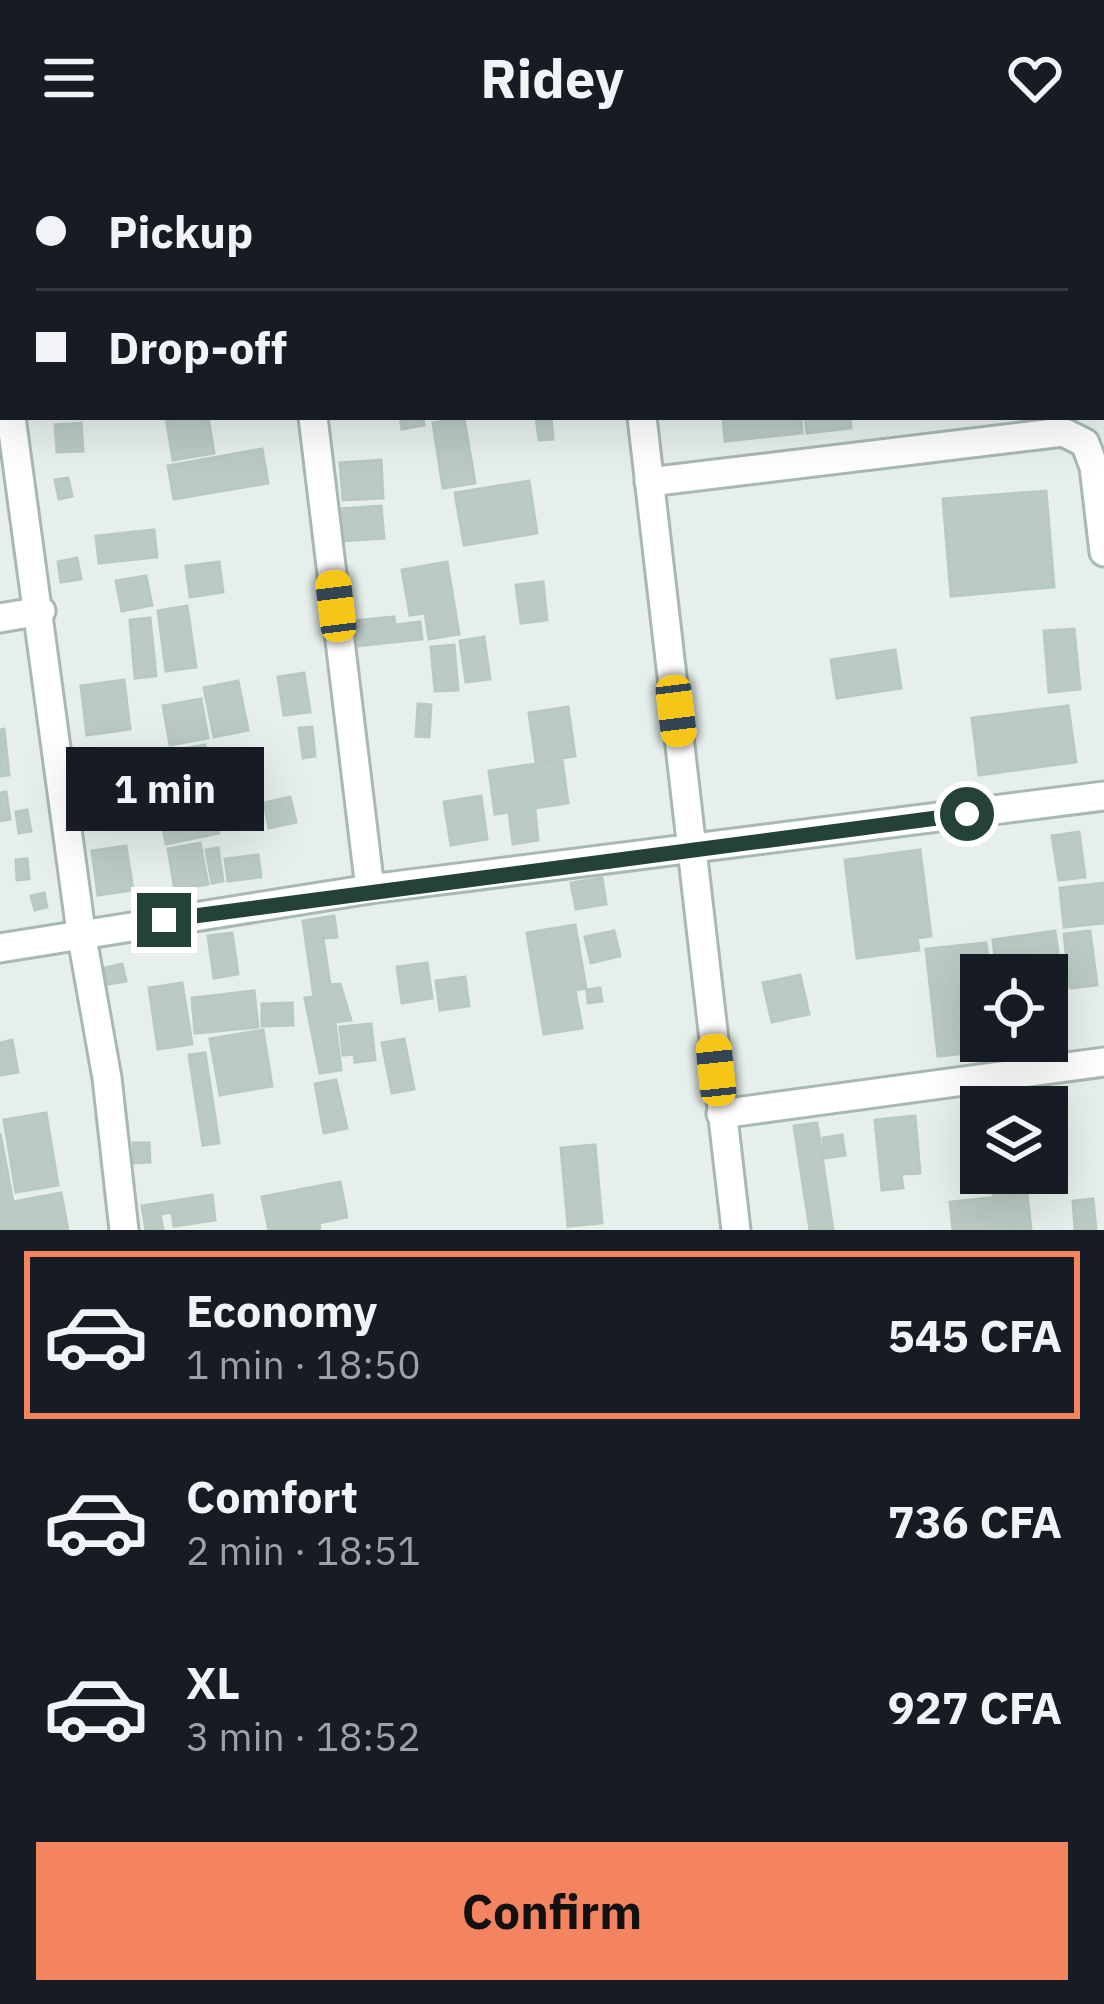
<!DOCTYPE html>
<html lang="en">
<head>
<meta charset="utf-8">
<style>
	:root { --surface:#171b24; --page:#242831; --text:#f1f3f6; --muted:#9ea1a6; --line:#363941; --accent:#f4845f }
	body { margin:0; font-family:"IBM Plex Sans",sans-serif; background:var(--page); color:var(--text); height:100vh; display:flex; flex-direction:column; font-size:45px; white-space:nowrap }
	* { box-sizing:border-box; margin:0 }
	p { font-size:39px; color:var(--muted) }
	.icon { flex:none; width:66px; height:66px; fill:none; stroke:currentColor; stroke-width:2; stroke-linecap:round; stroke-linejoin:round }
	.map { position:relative; height:1074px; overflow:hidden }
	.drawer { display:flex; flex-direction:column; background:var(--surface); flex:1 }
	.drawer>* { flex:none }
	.top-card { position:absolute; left:0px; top:0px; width:1104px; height:264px; box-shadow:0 12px 48px #0002; display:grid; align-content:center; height:264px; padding:0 36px; background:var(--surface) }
	.controls { position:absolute; left:960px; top:798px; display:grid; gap:24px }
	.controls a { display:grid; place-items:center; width:108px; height:108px; border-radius:0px; background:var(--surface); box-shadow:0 12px 48px #0002; font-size:60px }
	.end { position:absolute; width:54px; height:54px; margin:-27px; border:15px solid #24423a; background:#fff; box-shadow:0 0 0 6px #fff }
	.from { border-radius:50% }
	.bubble { position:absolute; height:84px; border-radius:0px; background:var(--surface); box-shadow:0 12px 48px #0002; font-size:39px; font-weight:800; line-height:84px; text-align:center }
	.car { position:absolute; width:36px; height:72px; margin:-36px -18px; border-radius:15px; box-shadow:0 0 9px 3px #0007; background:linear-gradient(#f5c518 24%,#345 0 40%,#f5c518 0 76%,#345 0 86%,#f5c518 0) }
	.top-card b { display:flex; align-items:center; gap:42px; height:114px; font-size:45px }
	.top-card b+b { border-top:3px solid var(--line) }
	.top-card i { width:30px; height:30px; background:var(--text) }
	ul { padding:21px 0 0; list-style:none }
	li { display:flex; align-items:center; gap:36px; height:168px; margin:0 24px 18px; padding:0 12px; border:6px solid transparent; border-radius:0px }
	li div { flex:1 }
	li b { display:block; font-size:45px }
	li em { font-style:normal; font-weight:800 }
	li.selected { border-color:var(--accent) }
	li>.icon { width:108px; height:108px; stroke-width:1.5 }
	.button { display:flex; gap:24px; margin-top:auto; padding:24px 36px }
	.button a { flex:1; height:138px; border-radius:0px; background:var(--accent); color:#111; font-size:48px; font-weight:800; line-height:138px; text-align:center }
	header { display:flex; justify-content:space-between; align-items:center; height:156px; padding:0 36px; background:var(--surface); font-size:54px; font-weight:800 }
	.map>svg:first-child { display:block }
	.building { fill:#bbcac4; stroke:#b8c9c2; stroke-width:3 }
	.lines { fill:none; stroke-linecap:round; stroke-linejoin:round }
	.street-casing { stroke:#a8b8b2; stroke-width:33 }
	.street { stroke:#fff; stroke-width:27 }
	.route { stroke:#24423a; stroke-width:15 }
</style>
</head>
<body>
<header><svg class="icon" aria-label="menu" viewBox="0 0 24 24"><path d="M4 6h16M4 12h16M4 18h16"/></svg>Ridey<svg class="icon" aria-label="heart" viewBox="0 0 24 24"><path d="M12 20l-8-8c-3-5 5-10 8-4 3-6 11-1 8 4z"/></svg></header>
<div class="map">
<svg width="1104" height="1074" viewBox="0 0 1104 1074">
	<rect width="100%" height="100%" fill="#e6efeb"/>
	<path class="building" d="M166,261H208L214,297L173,304Z
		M400,261H423L424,269L402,273Z
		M536,261H551L553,283L539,284Z
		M723,261H801L802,277L725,285Z
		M805,261H850L851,272L807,277Z
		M464,262L475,327L443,332L433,267Z
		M81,267L83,295L57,296L55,269Z
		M262,293L268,327L174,343L168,310Z
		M381,304L383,342L343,344L340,307Z
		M68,322L72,340L59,343L55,324Z
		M529,325L537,377L464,389L455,337Z
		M1046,335L1054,431L951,440L943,343Z
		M381,350L384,382L341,385L339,353Z
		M154,374L157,401L99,407L96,380Z
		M77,402L81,423L61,426L58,406Z
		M219,406L223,436L190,441L186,410Z
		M447,406L459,478L429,483L425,457L410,459L402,414Z
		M146,420L152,449L122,455L116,425Z
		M543,426L547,464L521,467L516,429Z
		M187,450L196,511L166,515L158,455Z
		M394,461L395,469L420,466L422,483L355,490L352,465Z
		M150,462L156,520L135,522L130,464Z
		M1074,473L1080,533L1049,536L1044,475Z
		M484,481L490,523L466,526L460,485Z
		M454,489L458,534L435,535L431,491Z
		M895,494L901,532L837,542L831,504Z
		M304,517L310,556L284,559L278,521Z
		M124,524L130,573L87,579L81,530Z
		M238,525L248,574L214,581L204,532Z
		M201,543L208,582L170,589L163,550Z
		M418,548L431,549L429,581L416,580Z
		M1068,550L1076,606L979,619L972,562Z
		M568,551L575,600L536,606L529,557Z
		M312,571L315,600L303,602L299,572Z
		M4,573L9,619L0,620V574Z
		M205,589L215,649L192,653L182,593Z
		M562,604L568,647L495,658L489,615Z
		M178,628L183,657L114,668L109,638Z
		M219,630H231V649H219Z
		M6,636L10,663L0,665V637Z
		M481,640L487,683L451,689L444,646Z
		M290,641L296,666L269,672L264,647Z
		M27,654L31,675L19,677L16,656Z
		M535,654L538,684L513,688L509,657Z
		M215,655L219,677L166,688L162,666Z
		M1079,676L1085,721L1059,724L1052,680Z
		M200,687L208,728L175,734L168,693Z
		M126,690L133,734L98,739L92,695Z
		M218,692L223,725L212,727L206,694Z
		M920,694L931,780L917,782L919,794L857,802L845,704Z
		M258,699L261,721L228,725L225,703Z
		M27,703L29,723L17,724L16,704Z
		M602,722L606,748L576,753L571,727Z
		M1104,727V767L1064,771L1060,732Z
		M44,737L47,751L35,754L31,740Z
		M334,760L337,781L323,782L330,829L340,828L351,864L335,866L341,914L320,917L305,842L314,841L303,765Z
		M575,769L586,832L575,834L582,872L544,878L527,777Z
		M614,775L620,800L591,807L585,781Z
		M1055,775L1061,820L997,819L993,784Z
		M1090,775L1097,829L1070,832L1064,778Z
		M232,777L238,818L214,822L208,780Z
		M986,787L990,819H981V885H997L998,894L938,900L926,793Z
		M427,807L432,842L402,847L397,811Z
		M122,808L126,825L108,828L105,812Z
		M800,819L809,858L772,866L763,827Z
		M465,821L469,850L440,854L436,825Z
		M182,827L192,888L158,893L149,832Z
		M600,832L602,845L588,847L587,834Z
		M254,835L258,871L195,877L192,842Z
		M292,847L293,869L262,870V848Z
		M371,868L375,904L355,906L354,898L343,899L340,871Z
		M263,874L272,930L220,939L210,883Z
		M404,883L414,933L392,937L382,887Z
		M12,884L18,916L0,919V887Z
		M205,897L219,987L203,989L189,899Z
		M336,924L347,972L324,977L315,928Z
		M1017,940L1018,951H983L982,944Z
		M46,957L58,1029L16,1036L4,964Z
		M915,960L920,1017L901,1018L903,1032L882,1034L875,964Z
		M817,967L833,1074H810L794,970Z
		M0,977L13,1046L61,1037L68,1074H0Z
		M842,979L845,999L825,1002L823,982Z
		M133,987H149L150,1006L134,1007Z
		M595,989L602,1067L568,1070L561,992Z
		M990,1017H1026L1028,1035L993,1039Z
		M340,1026L347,1061L319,1067L320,1074H269L262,1041Z
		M1027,1038L1031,1074H953L950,1046Z
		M212,1039L215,1064L174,1070L172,1056L160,1058L163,1074H146L142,1050Z
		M1093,1043L1096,1074H1075L1073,1045Z"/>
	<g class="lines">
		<defs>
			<path id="street" d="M611,0V3
				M931,3L956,0
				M0,120H3
				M0,192L3,211
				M11,261L81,776L107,922L124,1074
				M313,261L370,733
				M642,261L736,1074
				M649,326L1063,276L1085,287L1094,311L1104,396
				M0,462L41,455
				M0,792L370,733L1104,640
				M721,958L1104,906"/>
		</defs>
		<use href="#street" class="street-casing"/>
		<use href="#street" class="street"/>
	</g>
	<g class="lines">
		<path class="route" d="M164,764L967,658"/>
	</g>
</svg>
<div class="controls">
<a><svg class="icon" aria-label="locate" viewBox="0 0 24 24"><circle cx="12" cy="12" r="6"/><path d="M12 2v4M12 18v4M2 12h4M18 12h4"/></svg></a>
<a><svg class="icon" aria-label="layers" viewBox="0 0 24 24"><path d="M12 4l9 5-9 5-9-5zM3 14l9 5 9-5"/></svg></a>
</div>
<i class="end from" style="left:967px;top:658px"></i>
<i class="end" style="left:164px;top:764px"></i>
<div class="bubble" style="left:66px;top:591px;width:198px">1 min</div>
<i class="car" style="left:336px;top:450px;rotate:353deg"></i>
<i class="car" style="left:676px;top:555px;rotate:173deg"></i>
<i class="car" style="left:716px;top:914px;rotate:354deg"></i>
<div class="top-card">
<b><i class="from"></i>Pickup</b>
<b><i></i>Drop-off</b>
</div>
</div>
<section class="drawer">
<ul>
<li class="selected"><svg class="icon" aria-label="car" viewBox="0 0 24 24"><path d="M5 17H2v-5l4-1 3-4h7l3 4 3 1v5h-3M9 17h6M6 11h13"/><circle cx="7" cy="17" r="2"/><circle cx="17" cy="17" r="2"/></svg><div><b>Economy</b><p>1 min · 18:50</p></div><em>545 CFA</em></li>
<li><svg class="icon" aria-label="car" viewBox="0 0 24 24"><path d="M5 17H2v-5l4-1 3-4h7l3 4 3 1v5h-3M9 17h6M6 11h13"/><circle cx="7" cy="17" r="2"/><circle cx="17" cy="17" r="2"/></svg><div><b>Comfort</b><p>2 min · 18:51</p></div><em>736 CFA</em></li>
<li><svg class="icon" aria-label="car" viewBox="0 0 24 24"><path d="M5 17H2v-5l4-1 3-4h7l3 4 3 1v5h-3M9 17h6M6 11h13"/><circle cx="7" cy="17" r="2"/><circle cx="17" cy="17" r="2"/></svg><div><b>XL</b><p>3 min · 18:52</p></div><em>927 CFA</em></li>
</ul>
<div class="button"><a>Confirm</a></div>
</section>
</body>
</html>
